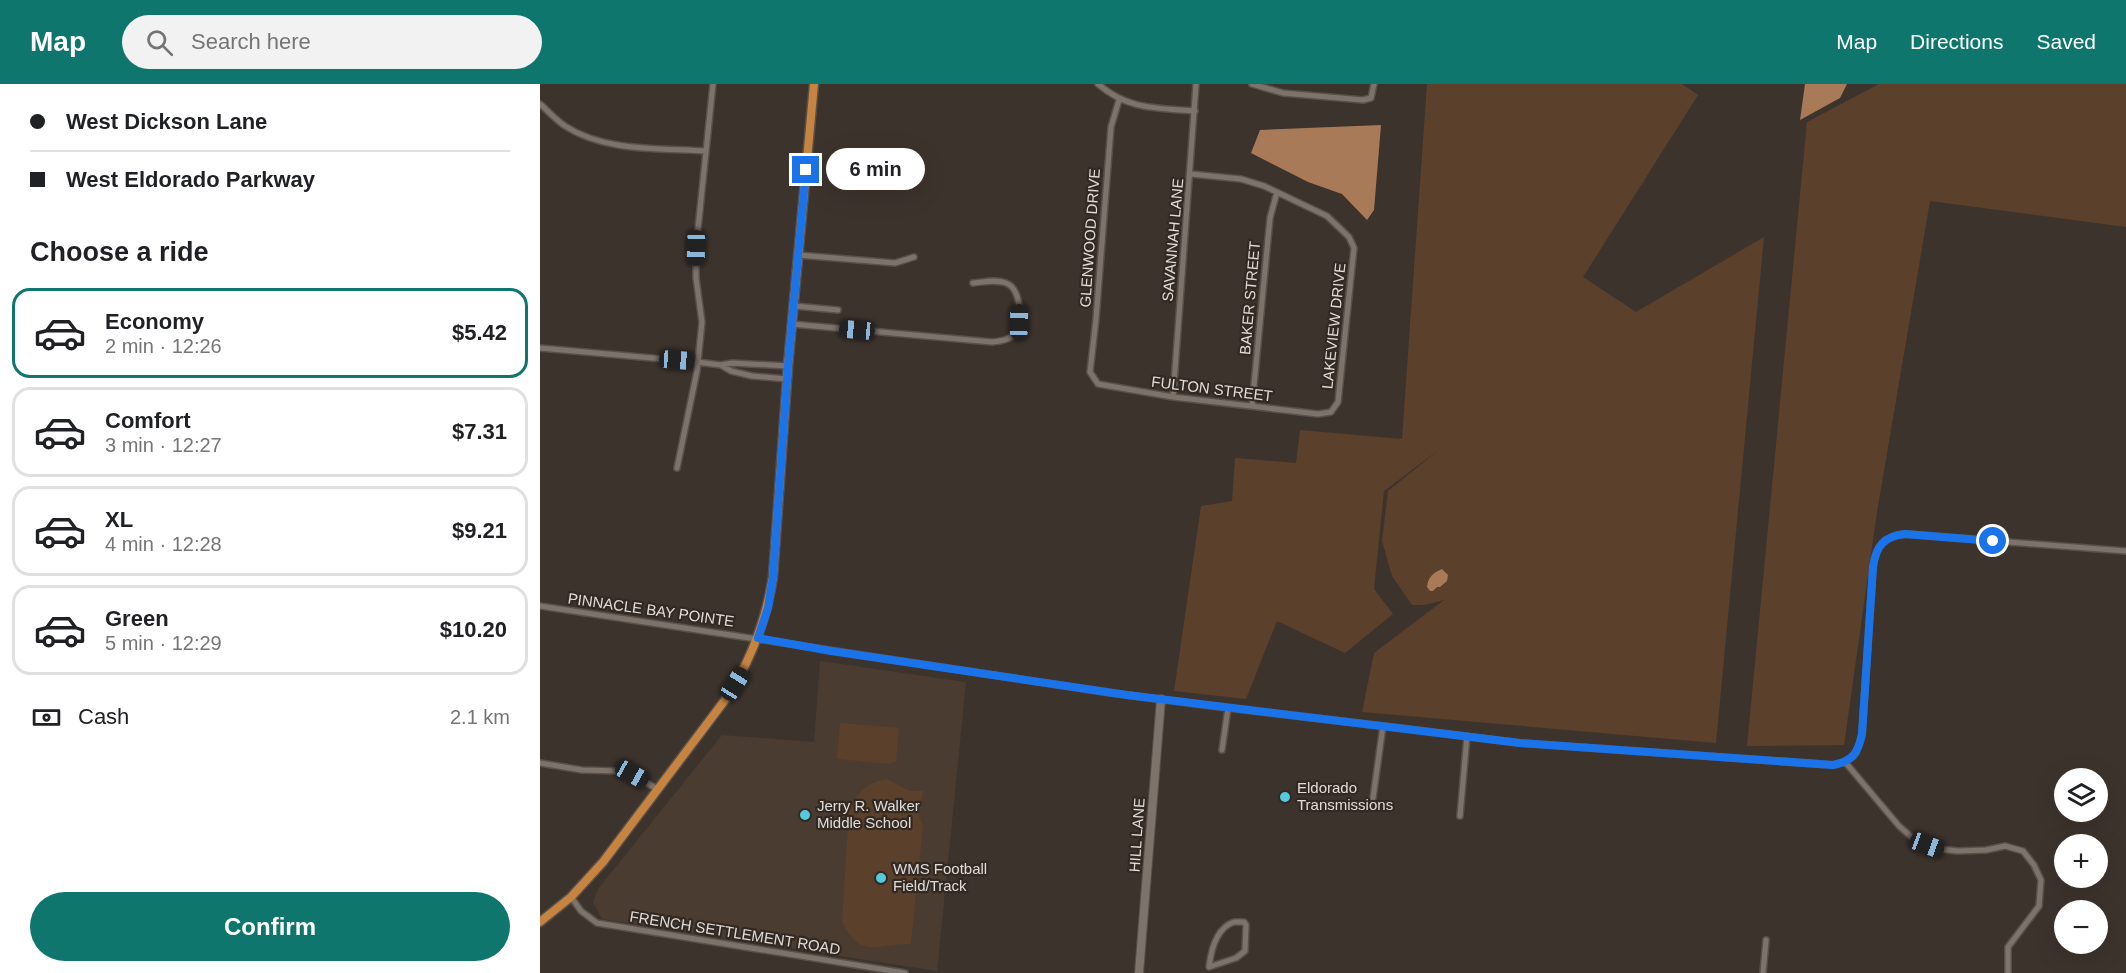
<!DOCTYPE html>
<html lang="en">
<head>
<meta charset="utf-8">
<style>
	:root { --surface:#fff; --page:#f2f2f2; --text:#202124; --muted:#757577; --line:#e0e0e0; --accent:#0f766e }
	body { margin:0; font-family:Arial,sans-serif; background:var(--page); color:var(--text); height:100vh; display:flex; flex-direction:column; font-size:22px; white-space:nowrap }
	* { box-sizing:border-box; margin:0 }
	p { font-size:20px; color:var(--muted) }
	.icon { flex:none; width:33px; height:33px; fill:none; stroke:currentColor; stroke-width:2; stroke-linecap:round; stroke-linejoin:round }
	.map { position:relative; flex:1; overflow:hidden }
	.panel { display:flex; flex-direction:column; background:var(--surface); width:540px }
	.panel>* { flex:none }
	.guide { display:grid; align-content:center; height:132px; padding:0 30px; background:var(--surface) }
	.controls { position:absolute; left:1514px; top:684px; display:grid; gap:12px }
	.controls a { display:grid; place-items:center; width:54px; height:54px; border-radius:50%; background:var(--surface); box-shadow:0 6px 24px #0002; font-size:30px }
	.end { position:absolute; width:27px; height:27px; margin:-14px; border:8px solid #1a73e8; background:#fff; box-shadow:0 0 0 3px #fff }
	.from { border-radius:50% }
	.bubble { position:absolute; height:42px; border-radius:21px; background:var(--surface); box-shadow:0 6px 24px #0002; font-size:20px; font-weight:800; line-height:42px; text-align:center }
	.car { position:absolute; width:18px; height:36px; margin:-18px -9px; border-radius:8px; box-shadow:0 0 4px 2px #0007; background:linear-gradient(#222 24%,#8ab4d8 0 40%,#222 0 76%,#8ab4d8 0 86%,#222 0) }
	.guide b { display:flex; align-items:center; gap:21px; height:57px; font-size:22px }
	.guide b+b { border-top:2px solid var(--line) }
	.guide i { width:15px; height:15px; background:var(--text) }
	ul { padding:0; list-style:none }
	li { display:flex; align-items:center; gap:18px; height:90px; margin:0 12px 9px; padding:0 18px; border:3px solid var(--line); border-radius:18px }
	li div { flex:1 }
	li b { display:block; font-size:22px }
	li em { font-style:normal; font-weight:800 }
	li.active { border-color:var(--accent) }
	li>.icon { width:54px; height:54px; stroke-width:1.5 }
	h2 { padding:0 30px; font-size:27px; line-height:72px }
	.pay { display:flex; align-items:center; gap:15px; height:66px; padding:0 30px; font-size:22px }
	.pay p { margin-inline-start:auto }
	.button { display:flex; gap:12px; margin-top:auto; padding:12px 30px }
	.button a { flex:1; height:69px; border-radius:36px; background:var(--accent); color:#fff; font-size:24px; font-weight:800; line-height:69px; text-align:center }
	header { display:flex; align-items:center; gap:36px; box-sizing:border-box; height:84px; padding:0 30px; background:var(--accent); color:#fff }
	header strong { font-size:28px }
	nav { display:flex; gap:33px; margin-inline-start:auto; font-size:21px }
	.search { width:420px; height:54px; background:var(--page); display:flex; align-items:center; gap:15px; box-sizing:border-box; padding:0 21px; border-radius:33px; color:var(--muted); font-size:22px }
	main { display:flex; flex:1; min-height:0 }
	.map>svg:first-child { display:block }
	.built { fill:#4a3c31 }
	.green { fill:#5b402c }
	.water { fill:#a87a57 }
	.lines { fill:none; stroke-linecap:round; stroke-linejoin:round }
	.street-casing { stroke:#58514b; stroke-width:8 }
	.secondary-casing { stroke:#58514b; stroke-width:10 }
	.primary-casing { stroke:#58514b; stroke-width:11 }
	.street { stroke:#7d736b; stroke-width:5 }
	.secondary { stroke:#7d736b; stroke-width:8 }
	.primary { stroke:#c78340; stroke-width:8 }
	.route { stroke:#1a73e8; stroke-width:8 }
	.poi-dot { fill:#53cbdc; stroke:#322923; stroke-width:2 }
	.labels { text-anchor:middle; stroke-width:4.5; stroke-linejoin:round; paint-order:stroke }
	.street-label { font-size:15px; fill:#e1dbd7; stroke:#322923 }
	.poi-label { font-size:15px; fill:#e1dbd7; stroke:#322923; text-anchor:start }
</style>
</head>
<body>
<header>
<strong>Map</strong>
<div class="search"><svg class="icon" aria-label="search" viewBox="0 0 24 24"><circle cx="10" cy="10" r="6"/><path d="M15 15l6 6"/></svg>Search here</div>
<nav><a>Map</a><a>Directions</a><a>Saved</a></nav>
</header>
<main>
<section class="panel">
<div class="guide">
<b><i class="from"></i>West Dickson Lane</b>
<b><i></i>West Eldorado Parkway</b>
</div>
<h2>Choose a ride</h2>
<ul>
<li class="active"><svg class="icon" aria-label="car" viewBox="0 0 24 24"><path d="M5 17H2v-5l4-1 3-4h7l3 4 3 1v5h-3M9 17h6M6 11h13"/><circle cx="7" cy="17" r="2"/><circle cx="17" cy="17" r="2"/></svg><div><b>Economy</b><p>2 min · 12:26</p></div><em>$5.42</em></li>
<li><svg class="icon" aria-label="car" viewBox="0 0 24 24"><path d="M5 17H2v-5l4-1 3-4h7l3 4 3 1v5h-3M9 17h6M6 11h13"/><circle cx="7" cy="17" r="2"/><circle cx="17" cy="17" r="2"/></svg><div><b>Comfort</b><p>3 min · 12:27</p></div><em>$7.31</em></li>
<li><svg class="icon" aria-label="car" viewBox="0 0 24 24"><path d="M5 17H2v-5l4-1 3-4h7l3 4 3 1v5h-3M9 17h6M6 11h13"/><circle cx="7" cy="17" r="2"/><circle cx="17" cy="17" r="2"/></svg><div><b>XL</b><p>4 min · 12:28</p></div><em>$9.21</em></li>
<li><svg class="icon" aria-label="car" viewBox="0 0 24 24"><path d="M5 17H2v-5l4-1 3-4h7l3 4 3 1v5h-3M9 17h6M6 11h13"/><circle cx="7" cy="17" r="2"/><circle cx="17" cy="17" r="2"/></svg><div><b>Green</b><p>5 min · 12:29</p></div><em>$10.20</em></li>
</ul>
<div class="pay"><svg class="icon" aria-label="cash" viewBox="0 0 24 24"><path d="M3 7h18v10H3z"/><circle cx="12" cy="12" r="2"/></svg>Cash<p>2.1 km</p></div>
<div class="button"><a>Confirm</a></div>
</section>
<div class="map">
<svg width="1586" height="889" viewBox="0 0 1586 889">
	<rect width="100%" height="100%" fill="#3d332d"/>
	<path class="built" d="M280,577L426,598L397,887L62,835L53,818L58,805L182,651L274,658Z"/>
	<path class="green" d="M887,0H1142L1158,11L1043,193L1096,228L1224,153L1176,659L822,628L834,569L904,516L884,521H872L852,492L842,457L848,407L900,365L844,407L834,505L853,530L805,569L737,537L706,615L634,607L661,422L692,417L695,374L756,379L760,346L862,355Z
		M1339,0H1586V143L1390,117L1337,428L1304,661L1207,662L1267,38Z
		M300,639L359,644L356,678H352L351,680L297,675Z
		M346,695L370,707H383L379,733L383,742L371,860C338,859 320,877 302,837L309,725C318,708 327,699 346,695Z"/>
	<path class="water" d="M1265,0H1307L1300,14L1260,36Z
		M841,41L834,126L827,136L802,110L768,98L711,69L720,46Z
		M902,485L908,491L907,497L900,503H897L893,507H890L887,503C888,493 893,489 902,485Z"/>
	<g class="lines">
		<defs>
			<path id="street" d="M558,0C588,26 617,24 655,27
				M712,0L743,9L823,16L831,14L834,0
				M579,16L571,43L556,235L550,288L558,300L633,313L778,330L791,328L798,318L814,164L809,153L787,132L724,102L701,95L651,90
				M0,20C8,27 16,36 25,42C65,68 120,64 166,67
				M258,171L355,179L374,173
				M254,222L298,226
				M252,240L452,258C462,257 472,256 476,246C483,234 480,204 466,199C456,195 444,198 433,199
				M0,264L157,278L181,281L191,287L212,292L247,295
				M181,281L192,279L248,282
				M633,313L656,0
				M712,322L730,134L737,108
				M137,384L157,287L162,238L156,194V164L173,0
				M0,522L571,609L688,624L860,644L980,659L1293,681C1315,676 1317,671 1322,650L1333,483C1336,462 1344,452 1365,450L1586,467
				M682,666L688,624
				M1305,678L1359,742L1376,757L1399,765L1418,767L1446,766L1465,762L1483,767L1494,781L1501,796L1499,822L1468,863V889
				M0,679L42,686L79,687L92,690L117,705
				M833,714L843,642
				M920,732L927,652
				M31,813L41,827L57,839L365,889
				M694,838H704L706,841L705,867L696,874L669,883C671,866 676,844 694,838Z
				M1223,889L1226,856"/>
			<path id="secondary" d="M599,889L621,615"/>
			<path id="primary" d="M0,838L31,813L63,778L188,612C212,574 226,536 233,493L248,282L274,0"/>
		</defs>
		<use href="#street" class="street-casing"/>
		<use href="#secondary" class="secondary-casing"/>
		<use href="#primary" class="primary-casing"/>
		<use href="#street" class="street"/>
		<use href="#secondary" class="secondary"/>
		<use href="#primary" class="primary"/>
	</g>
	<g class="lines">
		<path class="route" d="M266,86L248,282L233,493L228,524L218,554L291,567L587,611L980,659L1293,681C1313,677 1318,669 1322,650L1333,483C1336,462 1344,452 1365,450L1453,457"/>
	</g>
	<g class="poi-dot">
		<circle cx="745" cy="713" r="6"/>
		<circle cx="265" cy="731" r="6"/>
		<circle cx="341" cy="794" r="6"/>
	</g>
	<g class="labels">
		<g class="street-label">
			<text transform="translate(550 154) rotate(-86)" y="5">GLENWOOD DRIVE</text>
			<text transform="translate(633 156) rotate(-85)" y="5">SAVANNAH LANE</text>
			<text transform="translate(710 214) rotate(-85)" y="5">BAKER STREET</text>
			<text transform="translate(794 242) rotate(-84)" y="5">LAKEVIEW DRIVE</text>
			<text transform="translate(672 305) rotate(7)" y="5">FULTON STREET</text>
			<text transform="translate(111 526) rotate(8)" y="5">PINNACLE BAY POINTE</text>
			<text transform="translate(597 751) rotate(-86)" y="5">HILL LANE</text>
			<text transform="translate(195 849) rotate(9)" y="5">FRENCH SETTLEMENT ROAD</text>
		</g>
		<g class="poi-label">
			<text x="757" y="709">Eldorado<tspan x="757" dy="17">Transmissions</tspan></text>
			<text x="277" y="727">Jerry R. Walker<tspan x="277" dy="17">Middle School</tspan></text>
			<text x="353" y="790">WMS Football<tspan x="353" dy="17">Field/Track</tspan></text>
		</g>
	</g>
</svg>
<div class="controls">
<a><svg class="icon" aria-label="layers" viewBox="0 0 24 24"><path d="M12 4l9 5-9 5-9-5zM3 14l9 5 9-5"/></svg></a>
<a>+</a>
<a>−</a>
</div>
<i class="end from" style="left:1453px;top:457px"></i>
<i class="end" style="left:266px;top:86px"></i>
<div class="bubble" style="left:286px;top:64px;width:99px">6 min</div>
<i class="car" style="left:156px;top:164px;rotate:181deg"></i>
<i class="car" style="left:479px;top:238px;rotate:1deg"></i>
<i class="car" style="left:317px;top:246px;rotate:275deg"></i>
<i class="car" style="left:137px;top:276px;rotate:94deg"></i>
<i class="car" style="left:195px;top:600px;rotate:32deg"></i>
<i class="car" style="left:92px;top:690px;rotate:119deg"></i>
<i class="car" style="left:1387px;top:761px;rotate:110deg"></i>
</div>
</main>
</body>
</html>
